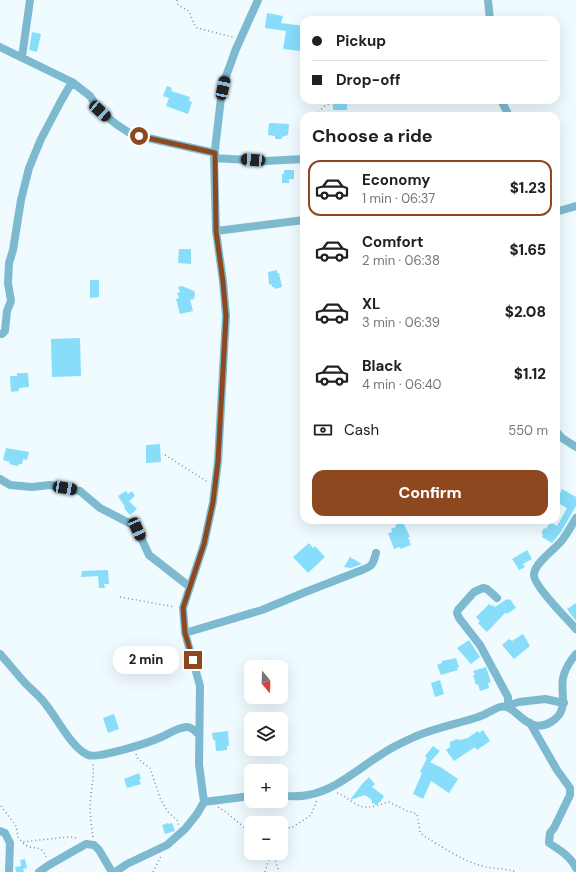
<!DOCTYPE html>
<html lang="en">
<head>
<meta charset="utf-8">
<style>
	:root { --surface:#fff; --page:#f6f6f6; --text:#202124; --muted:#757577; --line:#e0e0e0; --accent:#8d4820 }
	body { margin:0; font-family:"DM Sans",sans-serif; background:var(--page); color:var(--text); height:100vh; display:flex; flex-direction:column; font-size:15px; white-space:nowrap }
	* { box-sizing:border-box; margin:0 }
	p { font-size:13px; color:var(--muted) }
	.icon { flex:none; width:22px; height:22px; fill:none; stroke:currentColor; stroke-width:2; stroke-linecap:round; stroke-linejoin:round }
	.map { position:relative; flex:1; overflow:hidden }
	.panel { position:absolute; left:300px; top:112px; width:260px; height:412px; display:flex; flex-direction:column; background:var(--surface); border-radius:12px; box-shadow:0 4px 16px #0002 }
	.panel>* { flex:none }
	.guide { position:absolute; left:300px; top:16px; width:260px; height:88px; border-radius:12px; box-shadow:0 4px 16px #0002; display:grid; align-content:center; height:88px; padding:0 12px; background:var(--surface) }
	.needle { width:26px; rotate:161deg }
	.fabs { position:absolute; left:244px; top:660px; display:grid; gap:8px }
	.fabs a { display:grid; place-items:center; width:44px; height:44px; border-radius:8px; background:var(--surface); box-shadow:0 4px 16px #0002; font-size:20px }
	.end { position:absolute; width:18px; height:18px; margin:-9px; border:5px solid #8d4820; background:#fff; box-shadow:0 0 0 2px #fff }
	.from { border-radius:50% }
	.bubble { position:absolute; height:28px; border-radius:12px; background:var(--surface); box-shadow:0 4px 16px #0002; font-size:13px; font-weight:800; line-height:28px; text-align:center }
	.car { position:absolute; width:12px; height:24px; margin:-12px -6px; border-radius:5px; box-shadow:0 0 3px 1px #0007; background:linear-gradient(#222 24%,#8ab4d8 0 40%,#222 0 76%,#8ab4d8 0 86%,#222 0) }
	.guide b { display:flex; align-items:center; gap:14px; height:38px; font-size:15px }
	.guide b+b { border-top:1px solid var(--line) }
	.guide i { width:10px; height:10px; background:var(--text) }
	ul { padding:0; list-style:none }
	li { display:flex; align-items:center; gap:12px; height:56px; margin:0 8px 6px; padding:0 4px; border:2px solid transparent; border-radius:12px }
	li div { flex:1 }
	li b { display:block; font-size:15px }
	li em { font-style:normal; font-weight:800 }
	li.current { border-color:var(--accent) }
	li>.icon { width:36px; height:36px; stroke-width:1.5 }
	h2 { padding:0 12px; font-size:18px; line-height:48px }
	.pay { display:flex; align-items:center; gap:10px; height:44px; padding:0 12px; font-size:15px }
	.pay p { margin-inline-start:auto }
	.primary-button { display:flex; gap:8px; margin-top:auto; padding:8px 12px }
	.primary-button a { flex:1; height:46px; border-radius:12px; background:var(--accent); color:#fff; font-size:16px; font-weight:800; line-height:46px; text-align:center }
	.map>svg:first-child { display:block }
	.building { fill:#87ddfa }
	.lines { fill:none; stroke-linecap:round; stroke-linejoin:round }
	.path { stroke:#868e91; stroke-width:1.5; stroke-dasharray:1 3; stroke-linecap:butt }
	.minor { stroke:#7ebacf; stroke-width:8 }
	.route { stroke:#8d4820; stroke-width:5 }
</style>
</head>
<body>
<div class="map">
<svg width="576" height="872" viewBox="0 0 576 872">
	<rect width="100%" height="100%" fill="#effbff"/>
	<path class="building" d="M267,13L283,16L281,23L304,26V38L301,51L283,49L286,31L265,28Z
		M32,32L41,34L37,52L29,50Z
		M167,86L172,88L171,91L190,97L189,101L192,102L188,114L166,106L169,98L163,96Z
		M333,100H347V110H333Z
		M269,123L289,124L288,135L282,137V139H275V136L268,135Z
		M284,170H294V179H289V183H282V174H284Z
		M179,249H191V264L178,263Z
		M277,270V273H279L282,287L275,289L274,287H272L271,284L269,285L268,272Z
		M90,280H99V297L90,298Z
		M182,286L194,291L195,294L194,299L190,300L193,311L180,314L176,299L179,298L177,293L180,292L178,287Z
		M80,338L81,376L52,377L51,339Z
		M17,373H28L29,387L19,388V391L11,392L10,376H17Z
		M160,444L161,462L146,463V445Z
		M6,448L29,452L27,460L23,459L22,464H19L18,466L9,464L10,462L3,460Z
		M562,489L576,497V506L561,532L552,543L542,537L543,534L541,533L544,528L546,529L550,522L557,526L567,508L556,502Z
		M126,491L128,494L132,491L135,496L129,501L137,509L130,515L124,508L125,507L118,496Z
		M403,522L410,537H408L411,545L400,549V547L394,549L388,533L392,532L391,529L396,527L395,525Z
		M309,543L313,548L315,546L325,557L308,573L293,557Z
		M527,550L532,559L523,564L525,567L519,570L512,559Z
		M350,557L362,564L351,568L344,567Z
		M108,570L109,584H104L105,588H99L98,576L81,577L82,571Z
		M507,599L508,600L510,599L516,608L507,614L506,612L487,632L478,623L480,621L476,617L489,604L492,606L493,605L495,607Z
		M576,603V621L567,609Z
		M523,634L530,646L514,659L502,645L509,639L512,641Z
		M469,640L480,657L471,664L457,648Z
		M456,658L459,667L457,668L458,670L441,675L437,665L442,663V661Z
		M486,667L491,682L488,683L489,688L480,691L478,684L476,685L473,675H475L473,671Z
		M440,680L444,694L435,697L431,683Z
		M114,714L119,729L108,733L103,718Z
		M483,730L490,741L477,750L475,747L454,761L446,750L450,747V742L457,739L461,740L466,738V739L478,731L479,733Z
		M228,731L229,746H227V750L216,751L215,740H213L212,733Z
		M433,746L440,751L430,762L442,768L458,779L449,793L431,781L423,799L413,794L422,773L420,772L427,758L425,756Z
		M139,773L141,779H139L141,784L127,788L124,779Z
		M369,777L375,784L372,787L384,796L381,801L376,805L371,802L372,800L365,795L350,800L362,784Z
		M168,823V824L172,823L175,831L165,834L162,825Z
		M25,859L27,868L23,869L24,872H16L15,867L21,866L20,860Z"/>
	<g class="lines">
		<path class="path" d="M177,0L178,5L189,11L194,24L197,28L233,37
			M317,116L323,107L333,102
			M165,455L208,482
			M120,597L175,607
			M136,754L138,759L150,768L160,798L168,812L177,820L179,826
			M337,793C342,794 346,798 351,801C366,812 372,806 389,802L407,811L417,814L420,832L424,836C441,846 464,862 483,866C494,869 505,868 516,872
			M1,806L16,826L18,837L22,842L68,837L79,838
			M218,807L227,813L251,833
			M281,830L293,827L311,815L317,800
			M93,837C91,823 89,809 91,795C92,783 94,776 93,763
			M23,843C32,852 40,842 46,857
			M273,853L279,872
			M153,872L161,856
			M265,872L271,853"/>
		<path class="minor" d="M488,0L490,20
			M0,47L72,82L90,96L100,111L116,124L128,132L139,136L215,153
			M22,57L30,0
			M501,100L509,116
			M214,158L266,161L304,159
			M556,209L559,211L576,206
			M216,231L304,220
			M0,334H2L5,331L7,311L11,301L8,283L9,263L13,250L21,200L29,168L41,139L61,101L72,82
			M556,431L562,438L576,447
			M0,479L10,485L32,487L50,485L80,491L100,508L133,525L137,529L149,555L190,587
			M576,518C572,525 568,532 563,539C556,549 535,562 534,574C532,584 568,620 576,629
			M497,598L487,589L483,588L474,592L458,610L457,613L459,618L480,645L508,697V705
			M185,633L262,610L303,593L362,570C372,566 373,565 376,553
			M0,654C9,664 17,674 26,684C33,691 42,698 47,706C58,720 72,748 88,755C97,759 148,743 159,738C167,735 178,727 187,727C192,727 196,732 199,735
			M506,706L519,702L545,699L564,703
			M530,723L557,770L570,788V795L554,828L550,833L549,843C560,850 571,857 576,868
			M281,796C290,796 300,797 308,795C336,790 359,768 382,754C392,747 404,742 414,737C435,728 457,724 478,717C486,715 493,709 500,707C516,702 526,737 551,722C570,711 560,694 563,678C565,669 570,661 576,654
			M204,802L251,796
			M0,831L5,833L10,843L9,872
			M39,872L49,865L86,844L94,845L99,850L112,872
			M115,872L127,864L167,845L185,829L197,814L204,802L199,764L200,686L185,633L183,608L204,544L213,502L218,461L226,316L223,281L216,231L214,158L221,98L225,79L236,49L258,0"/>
	</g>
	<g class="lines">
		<path class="route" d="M139,136L215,153L216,231L223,282L226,316L218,461L213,502L204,544L183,608L185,633L193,660"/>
	</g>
</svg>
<div class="fabs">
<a><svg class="needle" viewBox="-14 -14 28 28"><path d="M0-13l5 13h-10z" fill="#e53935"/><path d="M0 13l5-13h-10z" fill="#757577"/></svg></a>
<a><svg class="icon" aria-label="layers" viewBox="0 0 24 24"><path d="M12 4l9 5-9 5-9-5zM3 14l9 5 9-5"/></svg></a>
<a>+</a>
<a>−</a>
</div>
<i class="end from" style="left:139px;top:136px"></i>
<i class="end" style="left:193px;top:660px"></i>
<div class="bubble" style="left:113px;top:646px;width:66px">2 min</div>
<i class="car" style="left:223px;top:88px;rotate:12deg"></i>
<i class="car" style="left:100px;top:111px;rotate:132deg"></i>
<i class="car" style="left:253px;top:160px;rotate:274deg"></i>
<i class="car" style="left:65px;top:488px;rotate:100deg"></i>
<i class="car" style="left:137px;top:529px;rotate:156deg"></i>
<div class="guide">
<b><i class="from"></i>Pickup</b>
<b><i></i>Drop-off</b>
</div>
<section class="panel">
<h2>Choose a ride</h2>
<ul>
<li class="current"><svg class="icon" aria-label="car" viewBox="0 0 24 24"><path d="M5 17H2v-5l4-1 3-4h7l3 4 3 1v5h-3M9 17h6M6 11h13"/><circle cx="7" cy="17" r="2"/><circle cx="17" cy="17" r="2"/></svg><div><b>Economy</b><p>1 min · 06:37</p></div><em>$1.23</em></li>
<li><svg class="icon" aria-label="car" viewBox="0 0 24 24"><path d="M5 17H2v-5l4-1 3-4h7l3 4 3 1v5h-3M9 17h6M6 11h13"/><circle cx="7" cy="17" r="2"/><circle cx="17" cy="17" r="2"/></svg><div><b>Comfort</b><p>2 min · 06:38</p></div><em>$1.65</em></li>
<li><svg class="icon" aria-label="car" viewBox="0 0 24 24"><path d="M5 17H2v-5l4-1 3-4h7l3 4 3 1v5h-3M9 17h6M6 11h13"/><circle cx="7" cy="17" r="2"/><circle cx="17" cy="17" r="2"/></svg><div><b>XL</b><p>3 min · 06:39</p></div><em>$2.08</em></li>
<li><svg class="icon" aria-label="car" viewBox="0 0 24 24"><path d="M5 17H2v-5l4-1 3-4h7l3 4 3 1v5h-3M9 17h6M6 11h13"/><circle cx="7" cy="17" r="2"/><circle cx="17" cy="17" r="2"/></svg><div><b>Black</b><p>4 min · 06:40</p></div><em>$1.12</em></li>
</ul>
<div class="pay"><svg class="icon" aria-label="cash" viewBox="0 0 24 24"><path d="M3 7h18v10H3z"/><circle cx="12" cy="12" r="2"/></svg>Cash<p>550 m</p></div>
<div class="primary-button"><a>Confirm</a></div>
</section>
</div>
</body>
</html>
